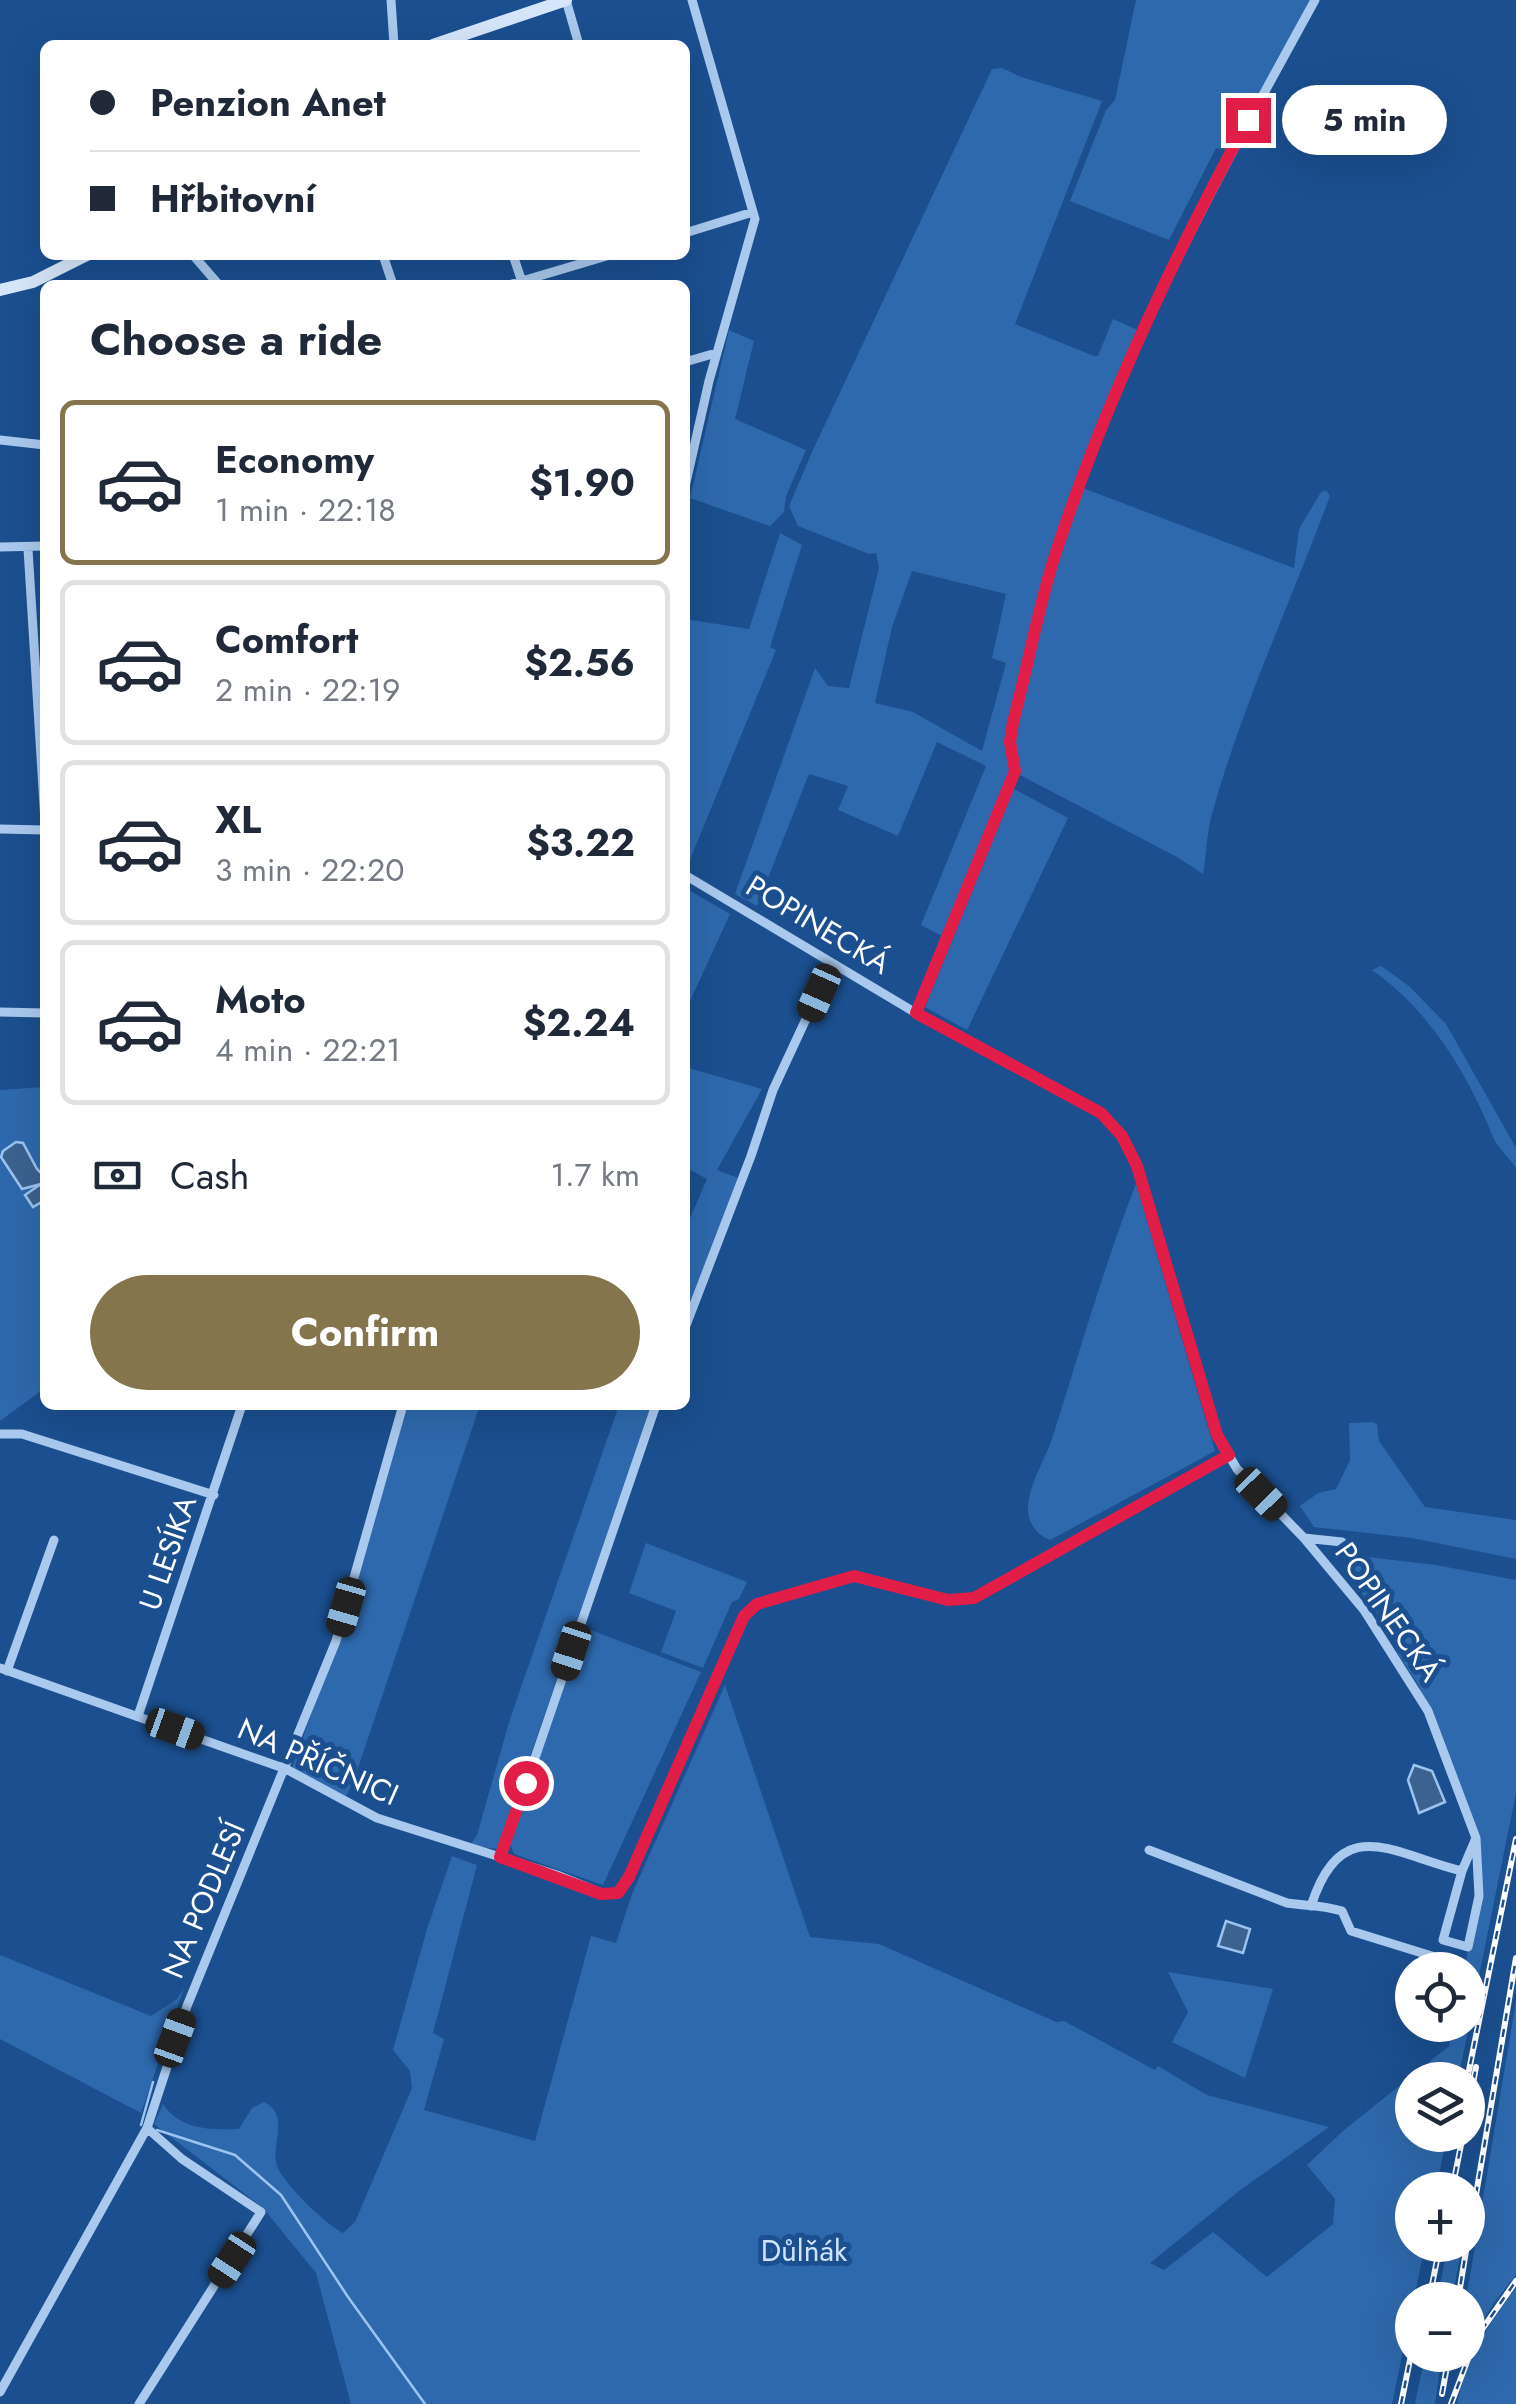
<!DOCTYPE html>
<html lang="en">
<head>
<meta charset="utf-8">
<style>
	:root { --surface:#fff; --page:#f6f6f7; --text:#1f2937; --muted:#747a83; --line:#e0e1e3; --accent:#84754c }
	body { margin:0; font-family:Jost,sans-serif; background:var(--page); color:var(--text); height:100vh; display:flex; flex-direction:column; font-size:38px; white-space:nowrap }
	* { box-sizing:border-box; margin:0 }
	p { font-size:32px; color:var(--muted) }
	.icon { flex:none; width:55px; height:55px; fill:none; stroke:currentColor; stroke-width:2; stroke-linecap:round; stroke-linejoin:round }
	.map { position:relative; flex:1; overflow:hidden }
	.drawer { position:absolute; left:40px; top:280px; width:650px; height:1130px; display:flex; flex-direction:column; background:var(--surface); border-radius:15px; box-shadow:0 10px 40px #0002 }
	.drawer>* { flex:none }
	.hud { position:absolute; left:40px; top:40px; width:650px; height:220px; border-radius:15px; box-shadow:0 10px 40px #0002; display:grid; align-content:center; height:220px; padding:0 50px; background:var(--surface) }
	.tools { position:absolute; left:1395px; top:1952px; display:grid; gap:20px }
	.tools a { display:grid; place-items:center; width:90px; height:90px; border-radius:50%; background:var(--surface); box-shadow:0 10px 40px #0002; font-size:50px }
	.end { position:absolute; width:45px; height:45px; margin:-22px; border:12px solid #e11d48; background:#fff; box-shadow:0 0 0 5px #fff }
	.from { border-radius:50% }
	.bubble { position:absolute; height:70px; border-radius:35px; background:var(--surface); box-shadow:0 10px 40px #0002; font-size:32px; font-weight:700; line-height:70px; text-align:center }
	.car { position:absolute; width:30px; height:60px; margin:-30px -15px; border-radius:12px; box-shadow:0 0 8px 2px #0007; background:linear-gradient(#222 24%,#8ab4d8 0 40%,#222 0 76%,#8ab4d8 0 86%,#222 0) }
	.hud b { display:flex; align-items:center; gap:35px; height:95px; font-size:38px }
	.hud b+b { border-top:2px solid var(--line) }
	.hud i { width:25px; height:25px; background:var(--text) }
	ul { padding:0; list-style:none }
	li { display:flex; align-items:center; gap:30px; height:165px; margin:0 20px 15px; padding:0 30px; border:5px solid var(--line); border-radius:15px }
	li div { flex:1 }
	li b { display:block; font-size:38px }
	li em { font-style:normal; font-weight:700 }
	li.current { border-color:var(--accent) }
	li>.icon { width:90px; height:90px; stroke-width:1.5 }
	h2 { padding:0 50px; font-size:45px; line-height:120px }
	.pay { display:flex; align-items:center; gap:25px; height:110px; padding:0 50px; font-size:38px }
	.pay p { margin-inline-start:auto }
	.cta { display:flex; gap:20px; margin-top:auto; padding:20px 50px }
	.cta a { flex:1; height:115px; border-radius:60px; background:var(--accent); color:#fff; font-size:40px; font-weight:700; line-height:115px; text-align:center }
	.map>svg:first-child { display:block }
	.green { fill:#2e69ad; fill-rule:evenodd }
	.water { fill:#3c6290; stroke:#9cc4f0; stroke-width:2.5 }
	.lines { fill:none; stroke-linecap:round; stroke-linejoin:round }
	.stream { stroke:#9cc4f0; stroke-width:2.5 }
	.minor { stroke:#a9c9ee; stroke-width:9 }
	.secondary { stroke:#d6e6fa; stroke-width:12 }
	.rail-casing { stroke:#fff; stroke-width:6 }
	.rail { stroke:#1b4f8f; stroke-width:2.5; stroke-dasharray:8; stroke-linecap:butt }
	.route { stroke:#e11d48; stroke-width:12 }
	.labels { text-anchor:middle; stroke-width:10; stroke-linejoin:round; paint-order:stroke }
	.street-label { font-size:30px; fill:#fff; stroke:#1b4f8f }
	.park-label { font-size:30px; fill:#cfe3fa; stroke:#1b4f8f }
</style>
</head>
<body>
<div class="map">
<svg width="1516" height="2404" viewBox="0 0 1516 2404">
	<rect width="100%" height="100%" fill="#1b4f8f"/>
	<path class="green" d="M1136,0H1311L1229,150L1216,148L1169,240L1070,201L1106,110L1115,100Z
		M1002,68L1021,77L1102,101L1015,324L1094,356H1098L1113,319L1138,330L1050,552L1020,682L1028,683L1058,554L1083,488L1294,568L1299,529L1321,492L1326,490L1330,496C1291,602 1242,705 1212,814C1206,835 1207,854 1203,874L1177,857L1018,774L946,938L921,925L986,766L937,742L898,836L838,810L848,786L809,774L757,906L735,894L815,668L828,686L849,688L879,568L876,553L869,554L798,526L789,506L812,452L992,69ZM912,571L1006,594L992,658L1006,663L982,751L913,712L875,703L892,627Z
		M729,330L754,341L735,419L806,450L786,496L784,512L770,526L690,498Z
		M780,533L802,545L770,647L776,650L687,867L685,619L749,629Z
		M1014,789L1068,818L967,1030L925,1007Z
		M685,888L730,914L685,1012Z
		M1381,966L1409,986L1446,1024L1516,1148V1168C1510,1159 1497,1147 1493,1137C1468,1074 1430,1011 1372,970Z
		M685,1067L762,1089L717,1170L738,1178L685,1317V1230L707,1179L685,1167Z
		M45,1087V1388L0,1421V1090Z
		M1136,1184L1215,1451L1050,1540C1039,1536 1029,1525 1028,1512C1027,1487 1044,1462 1052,1439C1079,1354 1103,1268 1136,1184Z
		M407,1405H480L355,1777L346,1796L292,1768L336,1645Z
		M619,1405H652L498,1849L473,1846L471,1844L477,1835L510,1719Z
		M1372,1422L1377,1424L1379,1441L1425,1507L1516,1520V1559L1412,1538L1314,1527L1300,1506L1318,1493L1336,1489L1350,1460L1349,1423Z
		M646,1543L747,1582L739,1599L732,1602L703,1668L661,1652L676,1611L629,1593Z
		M1358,1556L1436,1565L1516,1580V1793L1458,2080H1412V2135H1447L1436,2190H1412V2245H1425L1392,2404H351L316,2273L263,2208L154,2124L163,2104C180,2130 211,2130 239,2129L252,2108L264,2102C291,2115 270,2144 277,2166C283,2183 326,2225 343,2233L355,2222L412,2088L410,2071L393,2050L427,1929L452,1856L477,1865L433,2033L444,2039L424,2110L535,2141L591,1936L616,1943L632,1894L725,1685L810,1937L879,1944L1056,2022L1064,2021L1155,2070L1158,2066L1207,2095L1329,2127L1239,2191L1150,2263L1164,2270L1213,2232L1267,2277L1333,2224L1335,2199L1307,2165L1343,2131L1449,2046L1453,2025H1468V1970H1464L1479,1896L1476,1838L1417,1694L1420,1688L1395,1649L1400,1643L1345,1572Z
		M588,1629L701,1672L603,1885L514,1854L510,1844L581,1632Z
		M0,1955L151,2016L177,1999L184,1988L141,2113L0,2039Z
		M1168,1972L1273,1989L1245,2078L1172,2042L1188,2012Z
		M1516,2001V2275L1493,2304L1468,2347L1466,2300Z
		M1448,2245H1462L1452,2300H1437Z
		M1516,2288V2404H1457C1466,2361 1489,2322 1516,2288Z
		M1425,2355H1442L1435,2404H1415Z"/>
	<path class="water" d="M16,1142L23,1143L37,1169L45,1177V1200L33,1207L25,1195L41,1184L22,1189L1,1157L3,1151Z
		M1414,1765L1432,1771L1445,1802L1419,1813L1408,1780Z
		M1226,1921L1250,1929L1243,1953L1218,1946Z"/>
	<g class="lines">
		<path class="stream" d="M141,2125L153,2082
			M157,2130L235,2155L281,2195L348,2297L425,2404"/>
		<path class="minor" d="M391,0L394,45
			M566,0L579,45
			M685,233L753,212
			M193,255L219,285
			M383,255L393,285
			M513,255L523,285
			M509,285L610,255
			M685,362L716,353
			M0,440L45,445
			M685,487L709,381L755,219L692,0
			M0,547L45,546
			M28,549L45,821
			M0,829L45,830
			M685,875L921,1016L1101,1113L1122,1136L1137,1166L1217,1435L1237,1469L1304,1538L1364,1610L1428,1711L1476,1838L1479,1896L1468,1947L1443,1940L1462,1871L1476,1838
			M0,1012L45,1013
			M916,1013L1015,771L1011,741L1013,722C1028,666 1038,607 1056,552C1119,357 1217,178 1315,0
			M685,1328L751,1156L773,1090L832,963
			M0,1434H22L214,1495
			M1304,1538L1342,1542
			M0,1668L286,1769L377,1818L557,1875L601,1893H618L629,1877L744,1616L757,1604L854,1576L948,1600L974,1598L1229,1455
			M7,1671L54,1540
			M138,1716L242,1405
			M1149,1850L1287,1903C1307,1906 1323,1905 1342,1911L1351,1931L1435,1957
			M501,1857L656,1405
			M1311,1906C1342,1810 1394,1855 1462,1871
			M0,2392L147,2128L187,2006L336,1641L403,1405
			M139,2404L261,2212L182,2159L147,2128"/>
		<path class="secondary" d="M433,45L566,0
			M0,290L33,282L87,255"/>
		<defs>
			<path id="rail" d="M1467,2080L1516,1839
				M1468,2111L1476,2067
				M1452,2190L1463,2135
				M1468,2242L1516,1958
				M1429,2300L1440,2245
				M1458,2300L1467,2245
				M1442,2394L1449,2355
				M1401,2404L1412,2350
				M1451,2404L1476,2338L1516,2281"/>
		</defs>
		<use href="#rail" class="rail-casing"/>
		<use href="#rail" class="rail"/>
	</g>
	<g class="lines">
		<path class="route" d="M526,1783L500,1857L601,1894L618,1893L629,1877L744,1616L757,1604L854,1576L948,1600L974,1598L1229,1455L1217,1435L1137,1166L1122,1136L1101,1113L916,1013L1015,771L1010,742L1013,722C1028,666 1038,607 1056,552C1105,402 1173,258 1248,120"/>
	</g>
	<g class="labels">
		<g class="street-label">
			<text transform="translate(818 925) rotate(31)" y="10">POPINECKÁ</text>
			<text transform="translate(168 1553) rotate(-71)" y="10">U LESÍKA</text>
			<text transform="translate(1388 1612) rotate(55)" y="10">POPINECKÁ</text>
			<text transform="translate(318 1762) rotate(24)" y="10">NA PŘÍČNICI</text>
			<text transform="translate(204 1900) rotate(-67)" y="10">NA PODLESÍ</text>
		</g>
		<g class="park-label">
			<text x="804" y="2261">Důlňák</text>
		</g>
	</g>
</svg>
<div class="tools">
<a><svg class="icon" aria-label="locate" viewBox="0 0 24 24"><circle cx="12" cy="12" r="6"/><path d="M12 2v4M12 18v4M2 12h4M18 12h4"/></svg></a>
<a><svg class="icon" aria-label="layers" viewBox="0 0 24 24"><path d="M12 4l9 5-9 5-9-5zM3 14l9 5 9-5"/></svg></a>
<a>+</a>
<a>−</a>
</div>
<i class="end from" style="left:526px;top:1783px"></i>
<i class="end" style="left:1248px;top:120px"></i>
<div class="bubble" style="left:1282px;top:85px;width:165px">5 min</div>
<i class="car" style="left:819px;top:993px;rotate:204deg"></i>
<i class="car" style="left:1261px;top:1494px;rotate:136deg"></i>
<i class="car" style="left:346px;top:1607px;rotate:196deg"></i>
<i class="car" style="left:571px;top:1651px;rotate:198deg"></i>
<i class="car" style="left:175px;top:1729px;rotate:110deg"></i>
<i class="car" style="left:175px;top:2038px;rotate:20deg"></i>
<i class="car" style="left:232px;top:2260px;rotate:213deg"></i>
<div class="hud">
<b><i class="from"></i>Penzion Anet</b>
<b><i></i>Hřbitovní</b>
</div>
<section class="drawer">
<h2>Choose a ride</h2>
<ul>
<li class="current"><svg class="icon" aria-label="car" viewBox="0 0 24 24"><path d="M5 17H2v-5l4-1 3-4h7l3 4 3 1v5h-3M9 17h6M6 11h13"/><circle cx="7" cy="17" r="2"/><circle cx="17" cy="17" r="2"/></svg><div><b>Economy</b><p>1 min · 22:18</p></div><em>$1.90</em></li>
<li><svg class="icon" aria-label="car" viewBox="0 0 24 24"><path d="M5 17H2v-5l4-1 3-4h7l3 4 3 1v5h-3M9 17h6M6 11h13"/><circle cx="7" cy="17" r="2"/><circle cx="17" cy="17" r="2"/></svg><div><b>Comfort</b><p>2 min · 22:19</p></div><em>$2.56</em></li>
<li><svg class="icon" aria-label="car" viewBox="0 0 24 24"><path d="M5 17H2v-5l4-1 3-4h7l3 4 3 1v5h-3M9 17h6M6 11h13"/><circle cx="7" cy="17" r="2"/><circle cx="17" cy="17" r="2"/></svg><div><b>XL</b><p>3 min · 22:20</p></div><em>$3.22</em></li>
<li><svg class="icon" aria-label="car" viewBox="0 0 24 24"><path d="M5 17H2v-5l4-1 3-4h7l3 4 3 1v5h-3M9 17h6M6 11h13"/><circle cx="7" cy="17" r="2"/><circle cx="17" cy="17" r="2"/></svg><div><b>Moto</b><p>4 min · 22:21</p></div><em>$2.24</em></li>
</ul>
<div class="pay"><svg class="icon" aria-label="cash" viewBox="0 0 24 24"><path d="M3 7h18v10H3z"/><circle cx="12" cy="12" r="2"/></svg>Cash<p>1.7 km</p></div>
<div class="cta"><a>Confirm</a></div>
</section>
</div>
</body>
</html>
